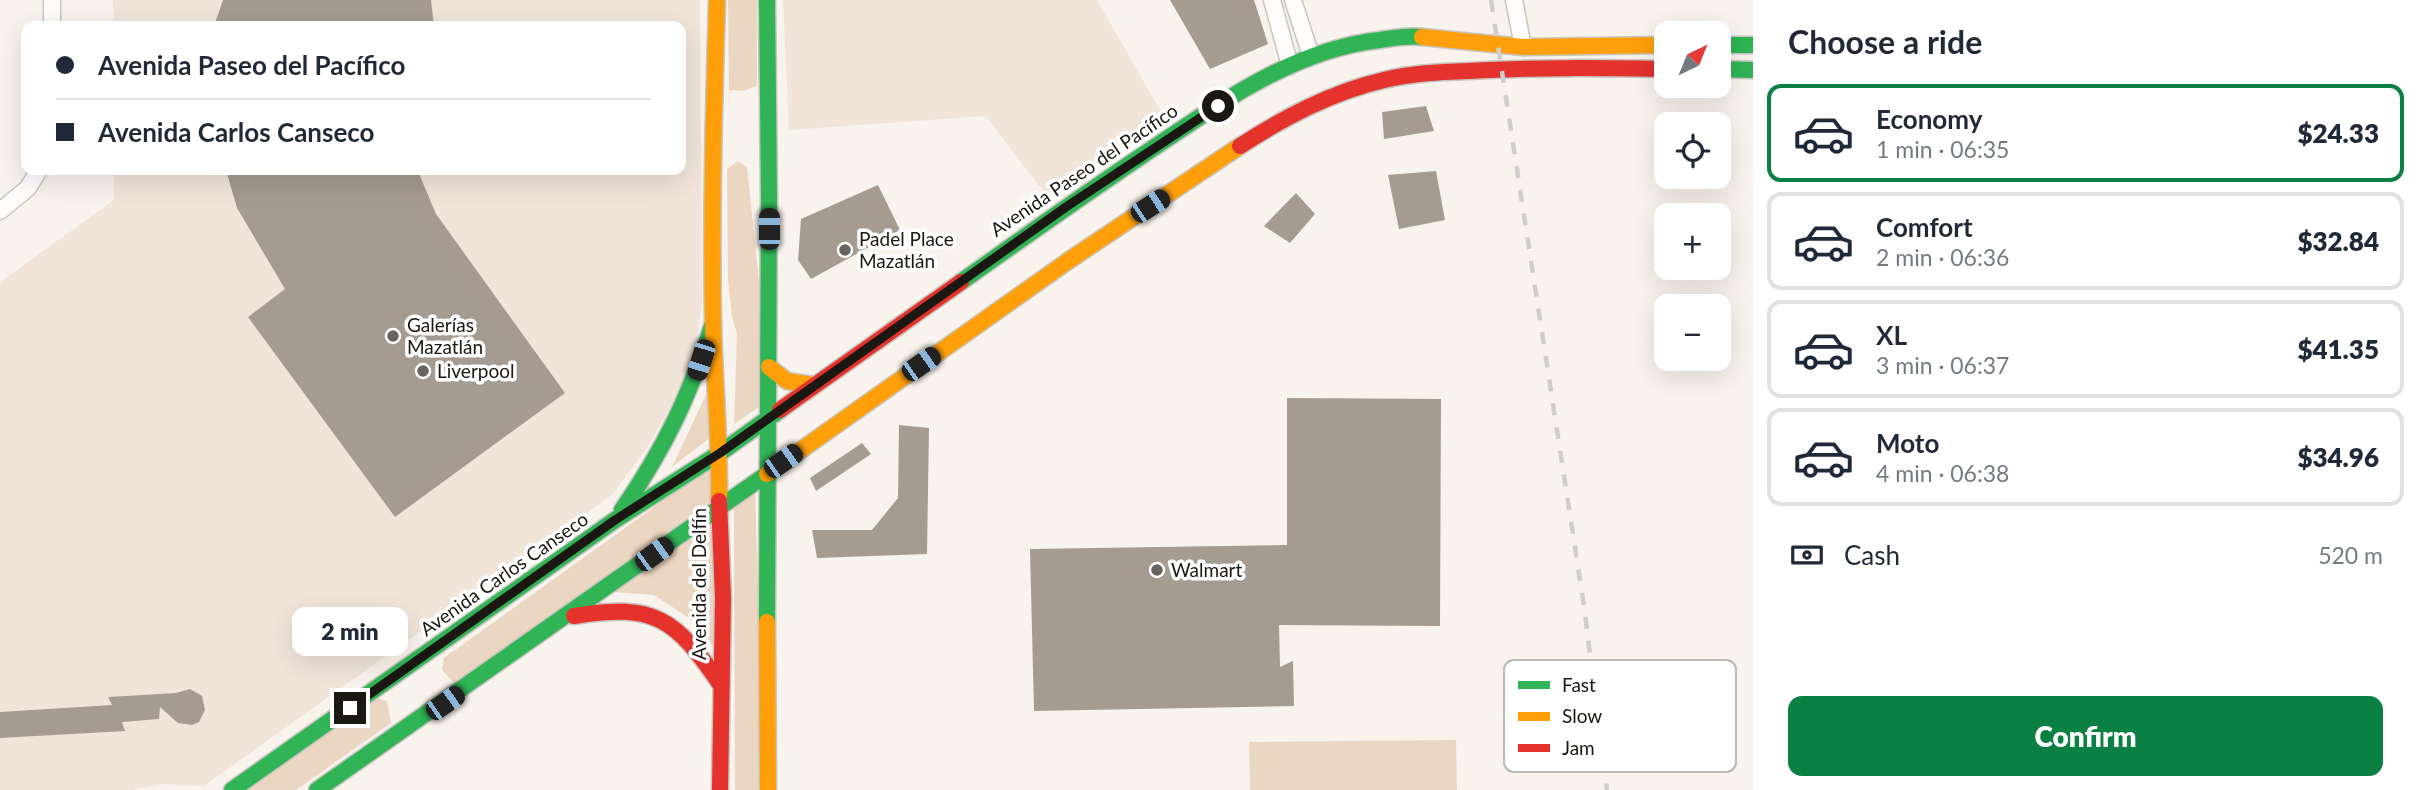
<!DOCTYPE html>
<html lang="en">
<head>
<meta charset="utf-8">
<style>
	:root { --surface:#fff; --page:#f2f2f3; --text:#1f2937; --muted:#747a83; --line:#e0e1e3; --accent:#0b8043 }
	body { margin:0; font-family:Lato,sans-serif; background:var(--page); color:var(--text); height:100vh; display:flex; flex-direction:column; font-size:26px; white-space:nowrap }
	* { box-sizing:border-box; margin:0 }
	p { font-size:23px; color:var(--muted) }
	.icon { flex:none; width:38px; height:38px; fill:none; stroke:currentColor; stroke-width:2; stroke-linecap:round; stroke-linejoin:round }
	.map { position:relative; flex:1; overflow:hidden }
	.drawer { display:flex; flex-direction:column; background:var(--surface); width:665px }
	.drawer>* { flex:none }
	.banner { position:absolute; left:21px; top:21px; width:665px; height:154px; border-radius:14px; box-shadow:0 7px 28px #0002; display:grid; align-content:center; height:154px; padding:0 35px; background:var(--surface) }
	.needle { width:46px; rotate:43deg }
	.tools { position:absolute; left:1654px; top:21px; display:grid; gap:14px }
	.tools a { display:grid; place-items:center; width:77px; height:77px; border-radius:14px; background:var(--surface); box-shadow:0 7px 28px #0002; font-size:35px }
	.end { position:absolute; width:32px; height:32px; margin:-16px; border:9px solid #1b1713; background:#fff; box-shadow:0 0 0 4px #fff }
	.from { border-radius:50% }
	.bubble { position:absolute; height:49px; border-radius:14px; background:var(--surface); box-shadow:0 7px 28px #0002; font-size:23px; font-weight:800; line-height:49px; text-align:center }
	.car { position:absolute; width:21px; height:42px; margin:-21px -10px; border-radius:9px; box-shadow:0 0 5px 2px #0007; background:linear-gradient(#222 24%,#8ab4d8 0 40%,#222 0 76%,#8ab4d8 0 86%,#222 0) }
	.banner b { display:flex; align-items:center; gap:24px; height:66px; font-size:26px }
	.banner b+b { border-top:2px solid var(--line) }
	.banner i { width:18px; height:18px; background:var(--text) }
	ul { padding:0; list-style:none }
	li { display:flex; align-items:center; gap:21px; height:98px; margin:0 14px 10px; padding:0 21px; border:4px solid var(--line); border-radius:14px }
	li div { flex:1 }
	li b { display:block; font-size:26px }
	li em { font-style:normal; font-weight:800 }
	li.active { border-color:var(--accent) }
	li>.icon { width:63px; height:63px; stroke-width:1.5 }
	h2 { padding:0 35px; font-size:32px; line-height:84px }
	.pay { display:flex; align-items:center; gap:18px; height:77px; padding:0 35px; font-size:26px }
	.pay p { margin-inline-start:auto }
	.action { display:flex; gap:14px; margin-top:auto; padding:14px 35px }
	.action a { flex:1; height:80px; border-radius:14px; background:var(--accent); color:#fff; font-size:28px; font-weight:800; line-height:80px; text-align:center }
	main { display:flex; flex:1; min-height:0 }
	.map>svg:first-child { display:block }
	.built { fill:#f1e5da }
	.grass { fill:#ebd6c1 }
	.building { fill:#a59b90 }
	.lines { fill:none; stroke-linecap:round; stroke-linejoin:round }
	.street-casing { stroke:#c8c4bf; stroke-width:19 }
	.fast-casing { stroke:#c8c4bf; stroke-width:19 }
	.slow-casing { stroke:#c8c4bf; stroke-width:19 }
	.jam-casing { stroke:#c8c4bf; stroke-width:19 }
	.street { stroke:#fefdfc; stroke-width:16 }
	.fast { stroke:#30b455; stroke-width:16 }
	.slow { stroke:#ff9f0a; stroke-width:16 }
	.jam { stroke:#e5322d; stroke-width:16 }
	.rail { stroke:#cfcecd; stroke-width:4.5; stroke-dasharray:12 12; stroke-linecap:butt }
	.route { stroke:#1b1713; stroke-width:9 }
	.poi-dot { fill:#69645f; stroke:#fff; stroke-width:2.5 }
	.labels { text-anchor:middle; stroke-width:7; stroke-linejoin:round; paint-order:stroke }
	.street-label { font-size:19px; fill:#1b1713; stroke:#fff }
	.poi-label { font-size:19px; fill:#1b1713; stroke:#fff; text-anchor:start }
	.key { fill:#fff; stroke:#bbb9b8; stroke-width:2 }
	.key-label { font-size:19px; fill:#1b1713 }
</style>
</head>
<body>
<main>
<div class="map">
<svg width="1753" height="790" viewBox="0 0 1753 790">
	<rect width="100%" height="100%" fill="#f9f3ed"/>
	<path class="built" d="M113,0H700L702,297L697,347L675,399L645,451L612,495L204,786L162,784L133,790H0V282L114,200V170H681V26H114Z
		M783,0H1097L1161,112L1049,199L986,116L789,130Z"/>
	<path class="grass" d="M728,0H757V86L743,91L729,90Z
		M738,161L747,167L760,291L762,405L734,424L737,334L732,316L728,279L727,169Z
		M712,382L715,434L672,467Z
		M714,464L716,497L458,687L442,670L444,658Z
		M755,488L764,790H735L734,504Z
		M713,516L717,651L689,618L654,595L613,592Z
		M373,697L387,701L391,723L296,790H236Z
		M1456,740L1457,790H1250L1249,742Z"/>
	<path class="building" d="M223,0H431L434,26H214Z
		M1170,0H1254L1268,44L1210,69Z
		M1426,106L1434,131L1384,139L1382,112Z
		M226,170H421L420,176L436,214L565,393L395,517L248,317L285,289L237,208Z
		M1436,171L1445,220L1399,229L1388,175Z
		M878,185L900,230L811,279L798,260L801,219Z
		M1296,193L1315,214L1290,243L1264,226Z
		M1287,398L1441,399L1440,626L1279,625L1280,667L1293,661L1294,706L1034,711L1030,549L1287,545Z
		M899,425L929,428L927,554L817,558L812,530H872L898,498Z
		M862,443L871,454L816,491L810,478Z
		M190,689L202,696L205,710L199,722L192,725L178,723L160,707L159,719L122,722L125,731L0,738V712L112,705L108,697L176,693Z"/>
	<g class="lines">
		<defs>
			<path id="street" d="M1272,0L1290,66
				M1293,0L1311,56
				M1514,0L1523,47
				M52,26V0
				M0,211L28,188L39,170"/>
			<path id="fast" d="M767,0L769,197L767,622
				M1718,45H1753
				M1718,69L1753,70
				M961,282C1020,240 1079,198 1140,157C1214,108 1289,50 1380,40C1394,38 1408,35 1422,37
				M622,510C666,446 689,397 713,323
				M232,790L615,520L720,453L780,410
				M317,790L767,474"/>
			<path id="slow" d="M717,0C714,107 711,213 713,320C714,380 720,440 719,501
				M1422,37L1523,47L1666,45
				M769,367L787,381L813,385
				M767,474L1068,261L1240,146
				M767,622L768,790"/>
			<path id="jam" d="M1240,146C1285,117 1332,92 1384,80C1412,73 1441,72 1469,71C1535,67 1600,68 1666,69
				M780,410L961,282
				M719,501L723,597L720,790
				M574,616C655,603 675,618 720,684"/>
		</defs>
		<use href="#street" class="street-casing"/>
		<use href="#fast" class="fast-casing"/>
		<use href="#slow" class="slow-casing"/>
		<use href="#jam" class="jam-casing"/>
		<use href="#street" class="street"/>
		<use href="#fast" class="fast"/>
		<use href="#slow" class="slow"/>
		<use href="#jam" class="jam"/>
		<path class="rail" d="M1491,0L1584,606L1607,790"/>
	</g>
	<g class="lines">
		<path class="route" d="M350,708L615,520L720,453L1066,207L1218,106"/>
	</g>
	<g class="poi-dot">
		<circle cx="845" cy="250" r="7"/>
		<circle cx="393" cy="336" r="7"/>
		<circle cx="423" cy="371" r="7"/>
		<circle cx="1157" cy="570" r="7"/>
	</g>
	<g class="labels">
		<g class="street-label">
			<text transform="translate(1084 170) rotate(-34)" y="7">Avenida Paseo del Pacífico</text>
			<text transform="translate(504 574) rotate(-35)" y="7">Avenida Carlos Canseco</text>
			<text transform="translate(699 584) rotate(-90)" y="7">Avenida del Delfín</text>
		</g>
		<g class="poi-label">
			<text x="859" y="246">Padel Place<tspan x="859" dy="22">Mazatlán</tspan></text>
			<text x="407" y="332">Galerías<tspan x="407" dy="22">Mazatlán</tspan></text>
			<text x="437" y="378">Liverpool</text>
			<text x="1171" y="577">Walmart</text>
		</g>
	</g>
	<rect x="1504" y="660" width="232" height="112" rx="10" class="key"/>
	<rect x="1518" y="681" width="32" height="8" fill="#30b455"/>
	<rect x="1518" y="712" width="32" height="9" fill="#ff9f0a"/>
	<rect x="1518" y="744" width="32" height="8" fill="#e5322d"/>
	<g class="key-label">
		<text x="1562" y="692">Fast</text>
		<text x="1562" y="723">Slow</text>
		<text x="1562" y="755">Jam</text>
	</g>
</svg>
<div class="tools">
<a><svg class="needle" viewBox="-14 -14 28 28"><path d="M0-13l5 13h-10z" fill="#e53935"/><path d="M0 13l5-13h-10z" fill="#747a83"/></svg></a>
<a><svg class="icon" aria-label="locate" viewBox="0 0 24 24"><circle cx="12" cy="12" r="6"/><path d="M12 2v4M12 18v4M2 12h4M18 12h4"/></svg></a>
<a>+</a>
<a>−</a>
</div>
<i class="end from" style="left:1218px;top:106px"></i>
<i class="end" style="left:350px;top:708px"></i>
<div class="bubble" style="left:292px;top:607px;width:116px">2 min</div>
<i class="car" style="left:1150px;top:206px;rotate:57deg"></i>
<i class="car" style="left:769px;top:229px;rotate:0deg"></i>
<i class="car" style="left:701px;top:360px;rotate:198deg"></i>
<i class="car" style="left:921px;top:364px;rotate:55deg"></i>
<i class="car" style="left:783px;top:461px;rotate:55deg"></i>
<i class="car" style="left:654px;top:554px;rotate:54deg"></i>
<i class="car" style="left:445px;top:703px;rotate:55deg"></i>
<div class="banner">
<b><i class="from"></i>Avenida Paseo del Pacífico</b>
<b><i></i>Avenida Carlos Canseco</b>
</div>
</div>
<section class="drawer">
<h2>Choose a ride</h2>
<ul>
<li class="active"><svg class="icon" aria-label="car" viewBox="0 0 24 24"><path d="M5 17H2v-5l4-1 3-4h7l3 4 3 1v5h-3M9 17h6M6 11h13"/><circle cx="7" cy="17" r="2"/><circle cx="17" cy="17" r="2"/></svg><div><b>Economy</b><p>1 min · 06:35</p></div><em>$24.33</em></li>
<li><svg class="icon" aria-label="car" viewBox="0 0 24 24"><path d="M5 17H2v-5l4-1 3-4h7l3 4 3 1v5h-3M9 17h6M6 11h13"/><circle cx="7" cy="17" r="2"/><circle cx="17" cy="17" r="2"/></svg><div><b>Comfort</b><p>2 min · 06:36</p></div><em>$32.84</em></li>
<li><svg class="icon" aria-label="car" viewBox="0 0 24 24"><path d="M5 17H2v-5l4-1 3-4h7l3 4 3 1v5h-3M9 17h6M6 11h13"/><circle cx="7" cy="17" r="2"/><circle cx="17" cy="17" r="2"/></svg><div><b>XL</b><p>3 min · 06:37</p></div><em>$41.35</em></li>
<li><svg class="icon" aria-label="car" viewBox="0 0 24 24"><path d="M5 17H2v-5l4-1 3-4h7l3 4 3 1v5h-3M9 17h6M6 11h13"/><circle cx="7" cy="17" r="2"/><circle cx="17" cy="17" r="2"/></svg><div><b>Moto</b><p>4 min · 06:38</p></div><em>$34.96</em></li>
</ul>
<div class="pay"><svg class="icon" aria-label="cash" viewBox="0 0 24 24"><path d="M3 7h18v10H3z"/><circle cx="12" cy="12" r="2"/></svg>Cash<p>520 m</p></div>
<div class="action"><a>Confirm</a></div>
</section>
</main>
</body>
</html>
